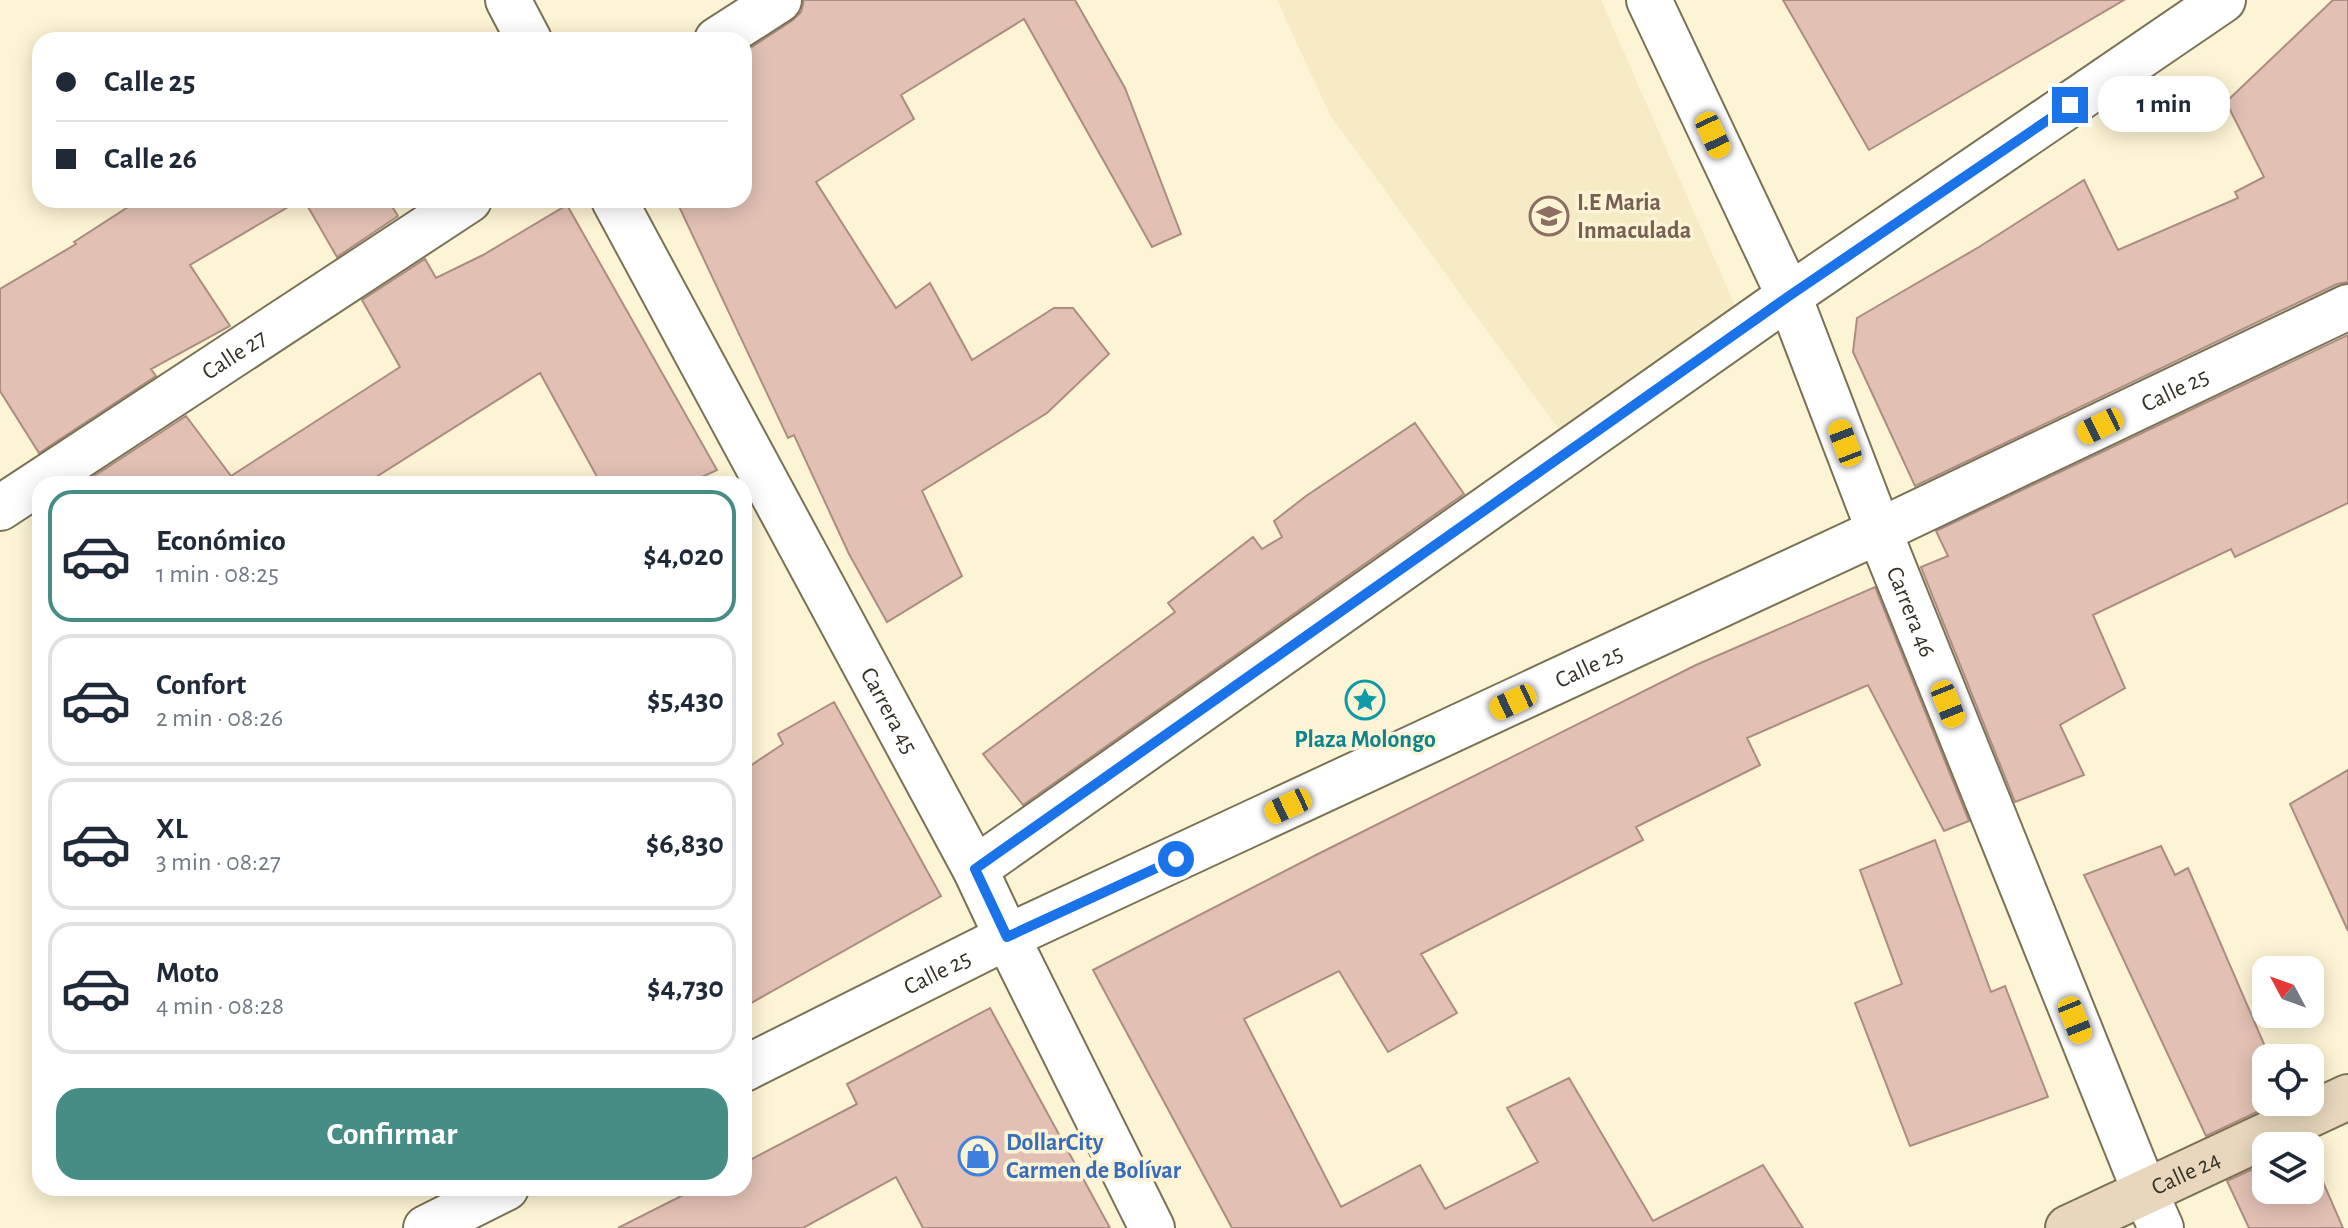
<!DOCTYPE html>
<html lang="es">
<head>
<meta charset="utf-8">
<style>
	:root { --surface:#fff; --page:#f6f6f7; --text:#1f2937; --muted:#747a83; --line:#e0e1e3; --accent:#468d86 }
	body { margin:0; font-family:"Alegreya Sans",sans-serif; background:var(--page); color:var(--text); height:100vh; display:flex; flex-direction:column; font-size:30px; white-space:nowrap }
	* { box-sizing:border-box; margin:0 }
	p { font-size:26px; color:var(--muted) }
	.icon { flex:none; width:44px; height:44px; fill:none; stroke:currentColor; stroke-width:2; stroke-linecap:round; stroke-linejoin:round }
	.map { position:relative; flex:1; overflow:hidden }
	.panel { position:absolute; left:32px; top:476px; width:720px; height:720px; display:flex; flex-direction:column; background:var(--surface); border-radius:24px; box-shadow:0 4px 20px #0003 }
	.panel>* { flex:none }
	.banner { position:absolute; left:32px; top:32px; width:720px; height:176px; border-radius:24px; box-shadow:0 4px 20px #0003; display:grid; align-content:center; height:176px; padding:0 24px; background:var(--surface) }
	.needle { width:52px; rotate:311deg }
	.fabs { position:absolute; left:2252px; top:956px; display:grid; gap:16px }
	.fabs a { display:grid; place-items:center; width:72px; height:72px; border-radius:16px; background:var(--surface); box-shadow:0 4px 20px #0003; font-size:40px }
	.end { position:absolute; width:36px; height:36px; margin:-18px; border:10px solid #1a73e8; background:#fff; box-shadow:0 0 0 4px #fff }
	.from { border-radius:50% }
	.bubble { position:absolute; height:56px; border-radius:24px; background:var(--surface); box-shadow:0 4px 20px #0003; font-size:26px; font-weight:600; line-height:56px; text-align:center }
	.car { position:absolute; width:24px; height:48px; margin:-24px -12px; border-radius:10px; box-shadow:0 0 6px 2px #0007; background:linear-gradient(#f5c518 24%,#345 0 40%,#f5c518 0 76%,#345 0 86%,#f5c518 0) }
	.banner b { display:flex; align-items:center; gap:28px; height:76px; font-size:30px }
	.banner b+b { border-top:2px solid var(--line) }
	.banner i { width:20px; height:20px; background:var(--text) }
	ul { padding:14px 0 0; list-style:none }
	li { display:flex; align-items:center; gap:24px; height:132px; margin:0 16px 12px; padding:0 8px; border:4px solid var(--line); border-radius:24px }
	li div { flex:1 }
	li b { display:block; font-size:30px }
	li em { font-style:normal; font-weight:600 }
	li.current { border-color:var(--accent) }
	li>.icon { width:72px; height:72px; stroke-width:1.5 }
	.primary-button { display:flex; gap:16px; margin-top:auto; padding:16px 24px }
	.primary-button a { flex:1; height:92px; border-radius:24px; background:var(--accent); color:#fff; font-size:32px; font-weight:600; line-height:92px; text-align:center }
	.map>svg:first-child { display:block }
	.built { fill:#f6ebc4 }
	.building { fill:#e2c1b4; stroke:#ac8d81; stroke-width:2 }
	.lines { fill:none; stroke-linecap:round; stroke-linejoin:round }
	.minor-casing { stroke:#7a7256; stroke-width:48 }
	.tertiary-casing { stroke:#7a7256; stroke-width:48 }
	.secondary-casing { stroke:#7a7256; stroke-width:48 }
	.minor { stroke:#fff; stroke-width:44 }
	.tertiary { stroke:#fff; stroke-width:44 }
	.secondary { stroke:#e8d7bd; stroke-width:44 }
	.route { stroke:#1a73e8; stroke-width:10 }
	.labels { text-anchor:middle; stroke-width:7; stroke-linejoin:round; paint-order:stroke }
	.education-label { font-size:24px; font-weight:bold; fill:#785e54; stroke:#fdf4d5; text-anchor:start }
	.street-label { font-size:24px; fill:#353226; stroke:#fdf4d5 }
	.culture-label { font-size:24px; font-weight:bold; fill:#0d838f; stroke:#fdf4d5 }
	.shop-label { font-size:24px; font-weight:bold; fill:#366cbe; stroke:#fdf4d5; text-anchor:start }
</style>
</head>
<body>
<div class="map">
<svg width="2348" height="1228" viewBox="0 0 2348 1228">
	<rect width="100%" height="100%" fill="#fdf4d5"/>
	<path class="built" d="M1277,0H1601L1740,317L1563,435L1330,115Z"/>
	<path class="building" d="M804,0H1075L1125,88L1181,234L1152,247L1024,19L901,95L914,119L816,182L896,308L930,283L972,360L1054,308H1073L1109,354L1047,413L922,491L962,576L887,622L849,554L794,435L788,438L676,200H744V52L793,20L801,12Z
		M1783,0H2124L1869,150Z
		M2333,0H2348V282L2337,284L1915,486L1853,352L1857,318L1979,247L2084,180L2118,250L2238,198L2235,192L2264,177L2226,102Z
		M139,200H300L190,265L230,326L151,369L156,376L39,453L0,391V289L76,244L74,242Z
		M304,200H388L398,216L337,257Z
		M567,205L717,470L687,484H601L540,373L365,484H82L186,416L231,476L400,367L362,300L425,259L436,278L483,255Z
		M2348,335V503L2235,557L2231,549L2093,615L2125,688L2060,725L2084,775L2015,802L1921,567L1948,556L1936,531Z
		M1415,423L1464,494L1023,805L983,754L1175,612L1168,603L1253,537L1262,549L1282,537L1274,521L1306,496Z
		M1875,587L1969,821L1944,831L1868,685L1747,738L1760,765L1636,827L1643,840L1421,954L1457,1013L1388,1052L1339,971L1244,1019L1341,1207L1420,1165L1445,1209L1538,1162L1507,1108L1569,1078L1653,1221L1763,1165L1803,1228H1232L1093,970L1316,855L1696,665Z
		M834,702L941,896L744,1007V770L783,744L778,734Z
		M2348,770V931L2290,804Z
		M1935,840L1991,992L2005,986L2048,1097L1910,1146L1855,1003L1902,984L1860,870Z
		M2161,846L2175,875L2188,868L2270,1058H2266V1102H2278L2206,1136L2084,875Z
		M990,1008L1110,1228H923L896,1177L803,1228H618L697,1188H744V1163L857,1104L847,1084Z
		M2310,1152L2343,1228H2249L2227,1181L2266,1163V1190H2310Z"/>
	<g class="lines">
		<defs>
			<g id="minor">
				<path d="M508,0L529,40"/>
				<path id="s1" d="M1649,0L1789,296L1879,531L2145,1192L2161,1228"/>
				<path d="M717,40L779,0"/>
				<path id="s2" d="M614,200L975,869L1007,937"/>
				<path id="s3" d="M0,508L469,200"/>
				<path d="M975,869L1789,296L2223,0"/>
			</g>
			<g id="tertiary">
				<path d="M1007,937L1152,1228"/>
				<path id="s4" d="M744,1069L1007,937L1879,531L2348,307"/>
				<path d="M426,1228L506,1188"/>
			</g>
			<g id="secondary">
				<path id="s5" d="M2068,1228L2348,1097"/>
			</g>
		</defs>
		<use href="#minor" class="minor-casing"/>
		<use href="#tertiary" class="tertiary-casing"/>
		<use href="#secondary" class="secondary-casing"/>
		<use href="#minor" class="minor"/>
		<use href="#tertiary" class="tertiary"/>
		<use href="#secondary" class="secondary"/>
	</g>
	<g class="lines">
		<path class="route" d="M1176,859L1007,937L975,869L1789,296L2070,105"/>
	</g>
	<defs>
		<symbol id="school-ring" viewBox="-11 -11 22 22"><circle r="9.5" fill="#fdf4d5" stroke="#8d6e63" stroke-width="1.5"/><path d="M0-5L7-2L0 1L-7-2ZM-4 1L0 2.5L4 1V4Q0 6-4 4Z" fill="#8d6e63"/></symbol>
		<symbol id="sight-ring" viewBox="-11 -11 22 22"><circle r="9.5" fill="#fdf4d5" stroke="#0f9aa8" stroke-width="1.5"/><path d="M0-6L1.8-2.2L6-1.7L2.9 1.2L3.7 5.4L0 3.3L-3.7 5.4L-2.9 1.2L-6-1.7L-1.8-2.2Z" fill="#0f9aa8"/></symbol>
		<symbol id="shop-ring" viewBox="-11 -11 22 22"><circle r="9.5" fill="#fdf4d5" stroke="#3f7fe0" stroke-width="1.5"/><path d="M-5-2.5h2.3a2.7 3.5 0 0 1 5.4 0H5L5.5 6h-11ZM-1.5-2.5h3a1.5 2.3 0 0 0-3 0Z" fill="#3f7fe0"/></symbol>
	</defs>
	<g fill-rule="evenodd">
		<use href="#school-ring" x="1527" y="194" width="44" height="44"/>
		<use href="#sight-ring" x="1343" y="678" width="44" height="44"/>
		<use href="#shop-ring" x="956" y="1134" width="44" height="44"/>
	</g>
	<g class="labels">
		<g class="education-label">
			<text x="1577" y="210">I.E Maria<tspan x="1577" dy="28">Inmaculada</tspan></text>
		</g>
		<g class="street-label">
			<text dy="8" stroke="none"><textPath href="#s3" startOffset="280">Calle 27</textPath></text>
			<text dy="8" stroke="none"><textPath href="#s4" startOffset="1584">Calle 25</textPath></text>
			<text dy="8" stroke="none"><textPath href="#s1" startOffset="666">Carrera 46</textPath></text>
			<text dy="8" stroke="none"><textPath href="#s4" startOffset="936">Calle 25</textPath></text>
			<text dy="8" stroke="none"><textPath href="#s2" startOffset="580">Carrera 45</textPath></text>
			<text dy="8" stroke="none"><textPath href="#s4" startOffset="216">Calle 25</textPath></text>
			<text dy="8" stroke="none"><textPath href="#s5" startOffset="130">Calle 24</textPath></text>
		</g>
		<g class="culture-label">
			<text x="1365" y="747">Plaza Molongo</text>
		</g>
		<g class="shop-label">
			<text x="1006" y="1150">DollarCity<tspan x="1006" dy="28">Carmen de Bolívar</tspan></text>
		</g>
	</g>
</svg>
<div class="fabs">
<a><svg class="needle" viewBox="-14 -14 28 28"><path d="M0-13l5 13h-10z" fill="#e53935"/><path d="M0 13l5-13h-10z" fill="#747a83"/></svg></a>
<a><svg class="icon" aria-label="locate" viewBox="0 0 24 24"><circle cx="12" cy="12" r="6"/><path d="M12 2v4M12 18v4M2 12h4M18 12h4"/></svg></a>
<a><svg class="icon" aria-label="layers" viewBox="0 0 24 24"><path d="M12 4l9 5-9 5-9-5zM3 14l9 5 9-5"/></svg></a>
</div>
<i class="end from" style="left:1176px;top:859px"></i>
<i class="end" style="left:2070px;top:105px"></i>
<div class="bubble" style="left:2098px;top:76px;width:132px">1 min</div>
<i class="car" style="left:1713px;top:135px;rotate:155deg"></i>
<i class="car" style="left:2100px;top:426px;rotate:244deg"></i>
<i class="car" style="left:1845px;top:443px;rotate:339deg"></i>
<i class="car" style="left:1513px;top:702px;rotate:245deg"></i>
<i class="car" style="left:1948px;top:704px;rotate:158deg"></i>
<i class="car" style="left:1288px;top:806px;rotate:245deg"></i>
<i class="car" style="left:2075px;top:1020px;rotate:158deg"></i>
<div class="banner">
<b><i class="from"></i>Calle 25</b>
<b><i></i>Calle 26</b>
</div>
<section class="panel">
<ul>
<li class="current"><svg class="icon" aria-label="car" viewBox="0 0 24 24"><path d="M5 17H2v-5l4-1 3-4h7l3 4 3 1v5h-3M9 17h6M6 11h13"/><circle cx="7" cy="17" r="2"/><circle cx="17" cy="17" r="2"/></svg><div><b>Económico</b><p>1 min · 08:25</p></div><em>$4,020</em></li>
<li><svg class="icon" aria-label="car" viewBox="0 0 24 24"><path d="M5 17H2v-5l4-1 3-4h7l3 4 3 1v5h-3M9 17h6M6 11h13"/><circle cx="7" cy="17" r="2"/><circle cx="17" cy="17" r="2"/></svg><div><b>Confort</b><p>2 min · 08:26</p></div><em>$5,430</em></li>
<li><svg class="icon" aria-label="car" viewBox="0 0 24 24"><path d="M5 17H2v-5l4-1 3-4h7l3 4 3 1v5h-3M9 17h6M6 11h13"/><circle cx="7" cy="17" r="2"/><circle cx="17" cy="17" r="2"/></svg><div><b>XL</b><p>3 min · 08:27</p></div><em>$6,830</em></li>
<li><svg class="icon" aria-label="car" viewBox="0 0 24 24"><path d="M5 17H2v-5l4-1 3-4h7l3 4 3 1v5h-3M9 17h6M6 11h13"/><circle cx="7" cy="17" r="2"/><circle cx="17" cy="17" r="2"/></svg><div><b>Moto</b><p>4 min · 08:28</p></div><em>$4,730</em></li>
</ul>
<div class="primary-button"><a>Confirmar</a></div>
</section>
</div>
</body>
</html>
